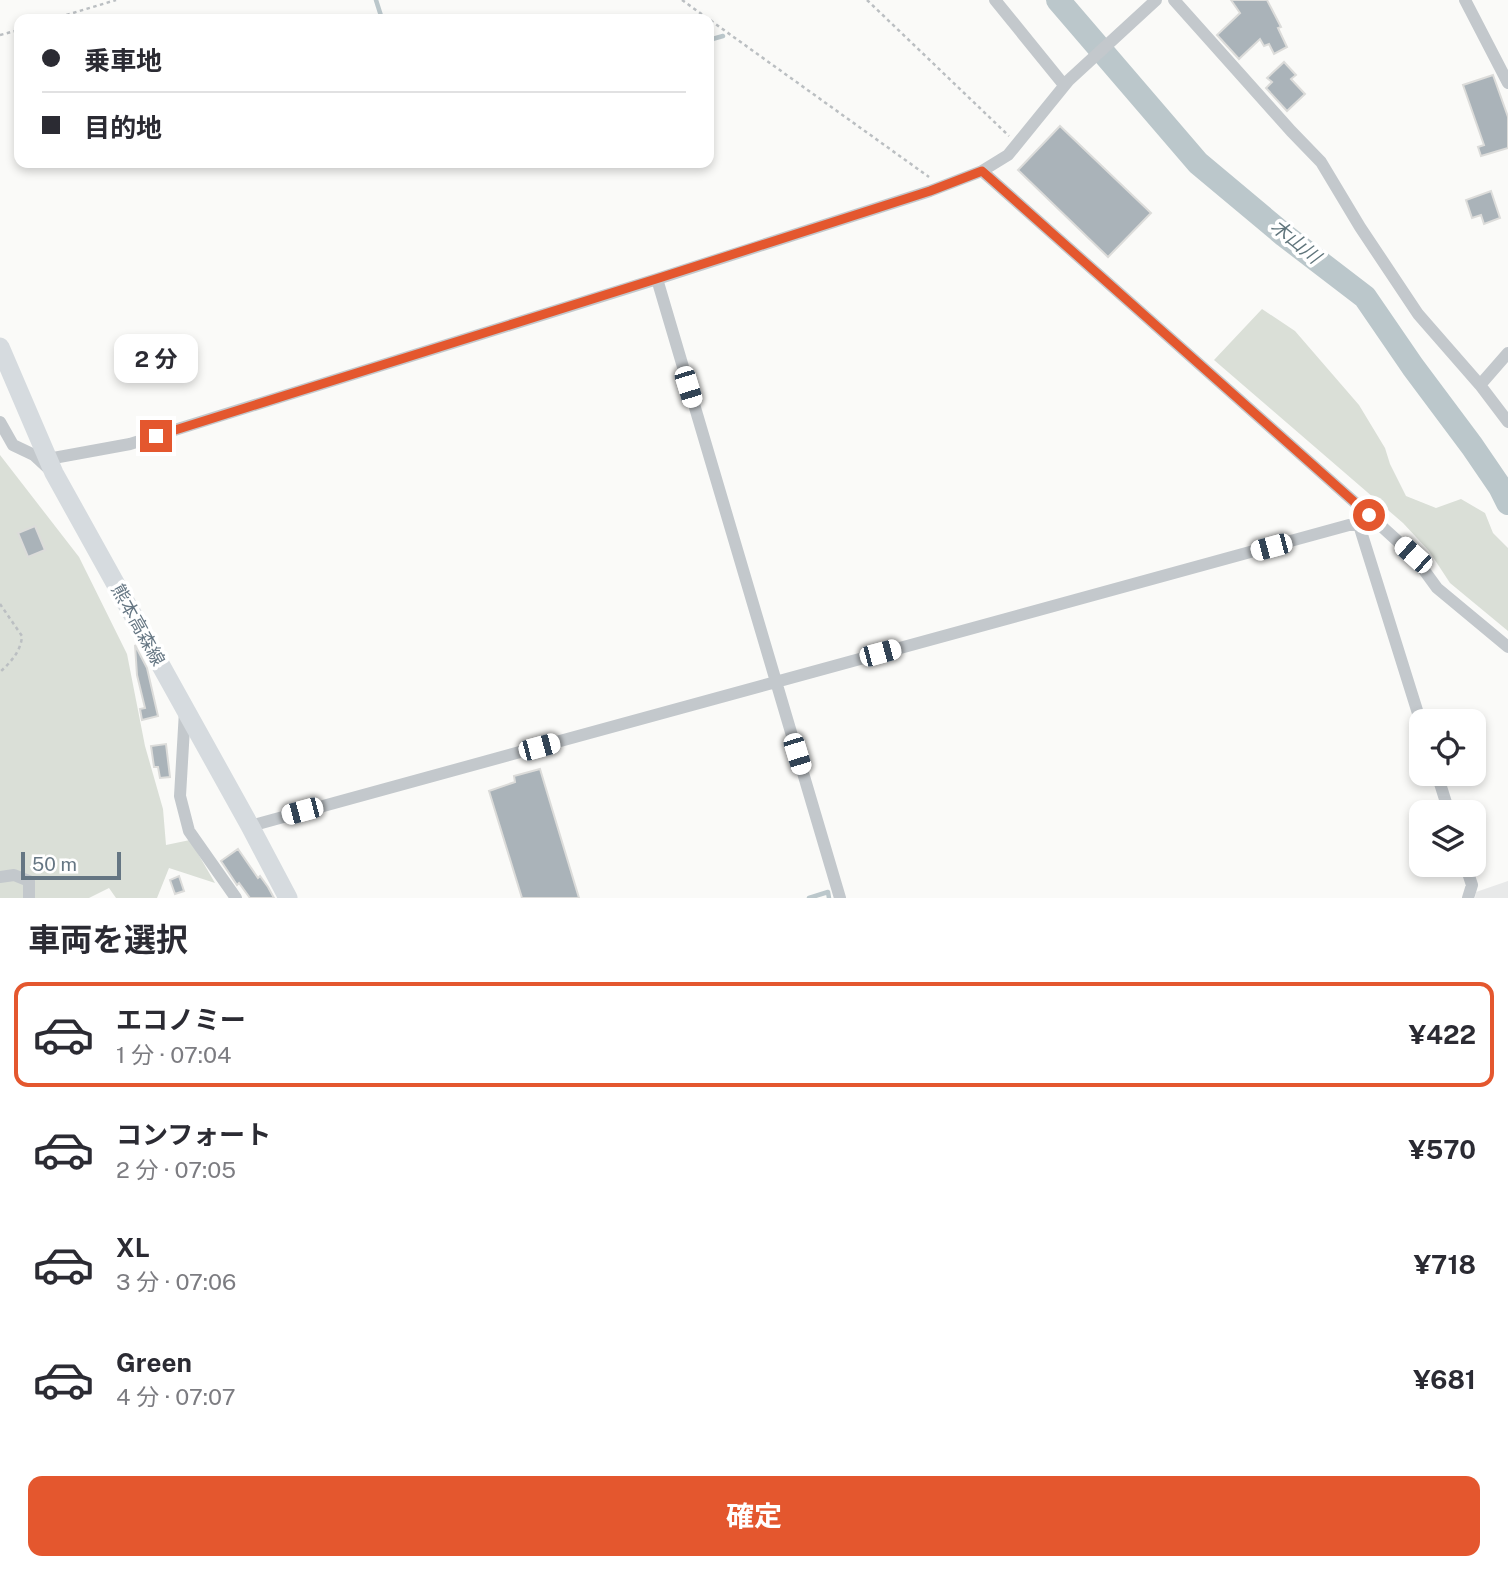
<!DOCTYPE html>
<html lang="ja">
<head>
<meta charset="utf-8">
<style>
	:root { --surface:#fff; --page:#f2f2f3; --text:#2b2b33; --muted:#7c7c81; --line:#e1e1e2; --accent:#e4572e }
	body { margin:0; font-family:"Public Sans","Noto Sans JP",sans-serif; background:var(--page); color:var(--text); height:100vh; display:flex; flex-direction:column; font-size:26px; white-space:nowrap }
	* { box-sizing:border-box; margin:0 }
	p { font-size:23px; color:var(--muted) }
	.icon { flex:none; width:38px; height:38px; fill:none; stroke:currentColor; stroke-width:2; stroke-linecap:round; stroke-linejoin:round }
	.map { position:relative; height:898px; overflow:hidden }
	.sheet { display:flex; flex-direction:column; background:var(--surface); flex:1 }
	.sheet>* { flex:none }
	.guide { position:absolute; left:14px; top:14px; width:700px; height:154px; border-radius:14px; box-shadow:0 4px 10px #0003; display:grid; align-content:center; height:154px; padding:0 28px; background:var(--surface) }
	.tools { position:absolute; left:1409px; top:709px; display:grid; gap:14px }
	.tools a { display:grid; place-items:center; width:77px; height:77px; border-radius:14px; background:var(--surface); box-shadow:0 4px 10px #0003; font-size:35px }
	.scale { position:absolute; left:21px; bottom:18px; width:100px; box-sizing:border-box; padding-left:7px; border:4px solid #657683; border-top:0; font-size:19px; line-height:24px; white-space:nowrap; color:#657683; -webkit-text-stroke:5px #fff; paint-order:stroke }
	.end { position:absolute; width:32px; height:32px; margin:-16px; border:9px solid #e4572e; background:#fff; box-shadow:0 0 0 4px #fff }
	.from { border-radius:50% }
	.bubble { position:absolute; height:49px; border-radius:14px; background:var(--surface); box-shadow:0 4px 10px #0003; font-size:23px; font-weight:700; line-height:49px; text-align:center }
	.car { position:absolute; width:21px; height:42px; margin:-21px -10px; border-radius:9px; box-shadow:0 0 5px 2px #0007; background:linear-gradient(#fff 24%,#345 0 40%,#fff 0 76%,#345 0 86%,#fff 0) }
	.guide b { display:flex; align-items:center; gap:24px; height:66px; font-size:26px }
	.guide b+b { border-top:2px solid var(--line) }
	.guide i { width:18px; height:18px; background:var(--text) }
	ul { padding:0; list-style:none }
	li { display:flex; align-items:center; gap:21px; height:105px; margin:0 14px 10px; padding:0 14px; border:4px solid transparent; border-radius:14px }
	li div { flex:1 }
	li b { display:block; font-size:26px }
	li em { font-style:normal; font-weight:700 }
	li.on { border-color:var(--accent) }
	li>.icon { width:63px; height:63px; stroke-width:1.5 }
	h2 { padding:0 28px; font-size:32px; line-height:84px }
	.action { display:flex; gap:14px; margin-top:auto; padding:14px 28px }
	.action a { flex:1; height:80px; border-radius:14px; background:var(--accent); color:#fff; font-size:28px; font-weight:700; line-height:80px; text-align:center }
	.map>svg:first-child { display:block }
	.built { fill:#e8e9e9 }
	.green { fill:#dadfd7 }
	.lines { fill:none; stroke-linecap:round; stroke-linejoin:round }
	.stream { stroke:#bbc7cb; stroke-width:4.5 }
	.river { stroke:#bbc7cb; stroke-width:24 }
	.building { fill:#aab3b9; stroke:#dcdcda; stroke-width:2 }
	.path { stroke:#bbbfc2; stroke-width:2.5; stroke-dasharray:3.5 3.5; stroke-linecap:butt }
	.street { stroke:#c3c8cc; stroke-width:12 }
	.primary { stroke:#d6dbdf; stroke-width:19 }
	.route { stroke:#e4572e; stroke-width:9 }
	.labels { text-anchor:middle; stroke-width:7; stroke-linejoin:round; paint-order:stroke }
	.street-label { font-size:18px; fill:#657683; stroke:#fff }
	.water-label { font-size:19px; font-style:italic; fill:#60757c; stroke:#fff }
</style>
</head>
<body>
<div class="map">
<svg width="1508" height="898" viewBox="0 0 1508 898">
	<rect width="100%" height="100%" fill="#fafaf8"/>
	<path class="built" d="M1508,881V898H1475L1476,892Z"/>
	<path class="green" d="M1262,309L1295,331L1359,405L1385,448L1390,464L1406,496L1436,508L1461,499L1485,513L1493,533L1508,548V631L1450,583L1429,551L1403,523L1214,360Z
		M0,455L79,557L127,654L145,746L163,809L166,845L190,840L215,883L169,868L157,898H116L109,888L89,898H0Z"/>
	<g class="lines">
		<path class="stream" d="M376,0L382,19
			M709,40L723,36
			M809,898L828,892L829,898"/>
		<path class="river" d="M1058,0L1198,163L1284,235L1365,297L1413,367L1472,446L1500,487L1508,503"/>
	</g>
	<path class="building" d="M1231,0H1267L1281,27L1278,28L1287,47L1274,54L1269,44L1264,46L1260,39L1239,59L1217,35L1240,13Z
		M1284,62L1296,75L1291,79L1305,94L1287,111L1266,88L1272,82L1267,78Z
		M1493,75L1508,117V148L1481,156L1478,147L1484,145L1463,85Z
		M1060,126L1151,213L1108,257L1018,170Z
		M1491,191L1500,218L1484,224L1481,215L1472,218L1466,200Z
		M35,526L45,550L28,557L18,533Z
		M135,645L147,668L158,716L142,720L140,709L145,708L137,675Z
		M166,744L170,777L160,778L158,767H154L151,746Z
		M540,769L579,898H522L489,791L515,782L514,776Z
		M238,849L258,878L260,876L268,887L274,898H250L239,883L237,885L221,861Z
		M179,876L184,891L175,894L170,880Z"/>
	<g class="lines">
		<path class="path" d="M682,0L929,177
			M867,0L1009,136
			M53,19L116,0
			M0,35L19,30
			M0,604L22,636C21,651 11,662 0,672"/>
		<path class="street" d="M995,0L1064,85
			M1174,0L1291,131L1321,162L1360,227L1418,314L1480,385L1508,422
			M1465,0L1508,83
			M982,171L1369,515L1413,555L1437,588L1508,647
			M657,279L840,898
			M1480,385L1508,353
			M0,422L13,445L34,455L48,468
			M48,459L130,444L657,279L930,191L982,171L1008,155L1069,80L1156,0
			M1364,520L1359,525L1421,723
			M185,711L180,796L189,831L236,898
			M1437,774L1449,812
			M250,826L1349,525H1359
			M1465,864L1472,885L1468,898
			M0,877L14,875L29,881V898"/>
		<path class="primary" d="M0,347L54,473L250,826L288,898"/>
	</g>
	<g class="lines">
		<path class="route" d="M156,436L656,279L930,191L982,171L1369,515"/>
	</g>
	<g class="labels">
		<g class="street-label">
			<text transform="translate(138 625) rotate(61)" y="6">熊本高森線</text>
		</g>
		<g class="water-label">
			<text transform="translate(1296 241) rotate(39)" y="7">木山川</text>
		</g>
	</g>
</svg>
<div class="tools">
<a><svg class="icon" aria-label="locate" viewBox="0 0 24 24"><circle cx="12" cy="12" r="6"/><path d="M12 2v4M12 18v4M2 12h4M18 12h4"/></svg></a>
<a><svg class="icon" aria-label="layers" viewBox="0 0 24 24"><path d="M12 4l9 5-9 5-9-5zM3 14l9 5 9-5"/></svg></a>
</div>
<div class="scale">50 m</div>
<i class="end from" style="left:1369px;top:515px"></i>
<i class="end" style="left:156px;top:436px"></i>
<div class="bubble" style="left:114px;top:334px;width:84px">2 分</div>
<i class="car" style="left:688px;top:387px;rotate:163deg"></i>
<i class="car" style="left:1271px;top:547px;rotate:255deg"></i>
<i class="car" style="left:1413px;top:555px;rotate:312deg"></i>
<i class="car" style="left:880px;top:653px;rotate:75deg"></i>
<i class="car" style="left:539px;top:747px;rotate:75deg"></i>
<i class="car" style="left:797px;top:754px;rotate:163deg"></i>
<i class="car" style="left:302px;top:811px;rotate:255deg"></i>
<div class="guide">
<b><i class="from"></i>乗車地</b>
<b><i></i>目的地</b>
</div>
</div>
<section class="sheet">
<h2>車両を選択</h2>
<ul>
<li class="on"><svg class="icon" aria-label="car" viewBox="0 0 24 24"><path d="M5 17H2v-5l4-1 3-4h7l3 4 3 1v5h-3M9 17h6M6 11h13"/><circle cx="7" cy="17" r="2"/><circle cx="17" cy="17" r="2"/></svg><div><b>エコノミー</b><p>1 分 · 07:04</p></div><em>¥422</em></li>
<li><svg class="icon" aria-label="car" viewBox="0 0 24 24"><path d="M5 17H2v-5l4-1 3-4h7l3 4 3 1v5h-3M9 17h6M6 11h13"/><circle cx="7" cy="17" r="2"/><circle cx="17" cy="17" r="2"/></svg><div><b>コンフォート</b><p>2 分 · 07:05</p></div><em>¥570</em></li>
<li><svg class="icon" aria-label="car" viewBox="0 0 24 24"><path d="M5 17H2v-5l4-1 3-4h7l3 4 3 1v5h-3M9 17h6M6 11h13"/><circle cx="7" cy="17" r="2"/><circle cx="17" cy="17" r="2"/></svg><div><b>XL</b><p>3 分 · 07:06</p></div><em>¥718</em></li>
<li><svg class="icon" aria-label="car" viewBox="0 0 24 24"><path d="M5 17H2v-5l4-1 3-4h7l3 4 3 1v5h-3M9 17h6M6 11h13"/><circle cx="7" cy="17" r="2"/><circle cx="17" cy="17" r="2"/></svg><div><b>Green</b><p>4 分 · 07:07</p></div><em>¥681</em></li>
</ul>
<div class="action"><a>確定</a></div>
</section>
</body>
</html>
